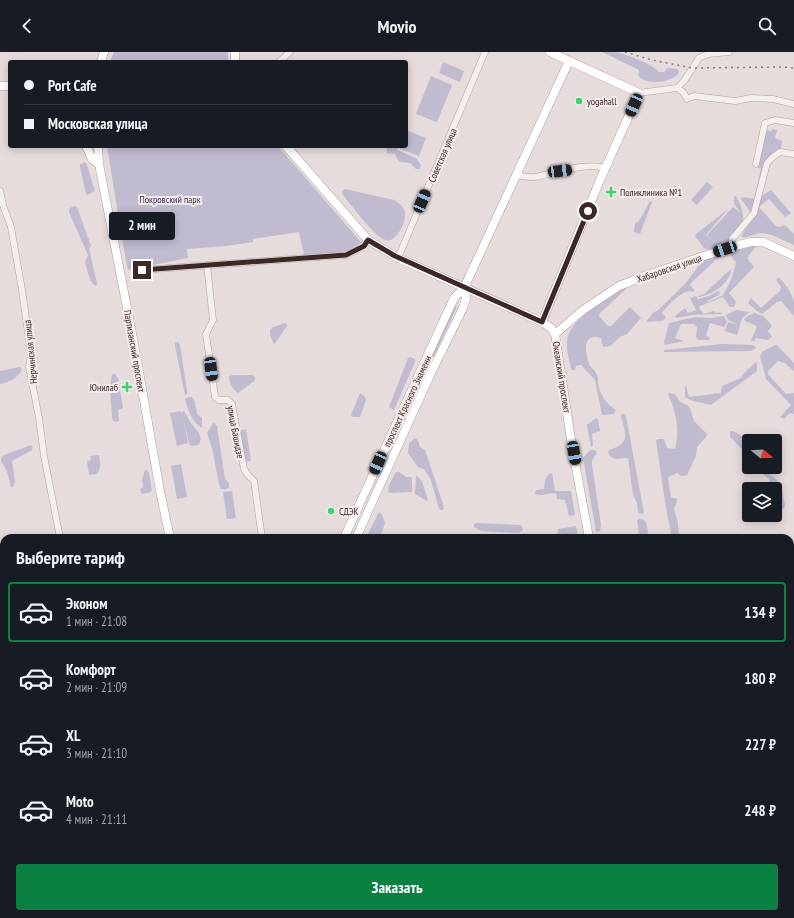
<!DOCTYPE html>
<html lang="ru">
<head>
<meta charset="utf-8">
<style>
	:root { --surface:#171b24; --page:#242831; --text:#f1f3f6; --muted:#9ea1a6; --line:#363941; --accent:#0b8043 }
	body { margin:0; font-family:"PT Sans Narrow",sans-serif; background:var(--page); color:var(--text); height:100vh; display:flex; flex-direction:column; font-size:15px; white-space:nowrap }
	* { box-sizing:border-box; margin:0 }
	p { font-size:13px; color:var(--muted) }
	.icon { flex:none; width:22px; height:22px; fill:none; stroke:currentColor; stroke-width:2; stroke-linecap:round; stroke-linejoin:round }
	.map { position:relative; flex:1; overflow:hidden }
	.drawer { position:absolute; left:0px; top:482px; width:794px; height:384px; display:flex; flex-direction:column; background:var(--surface); border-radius:12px 12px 0 0; box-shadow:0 2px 10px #0003 }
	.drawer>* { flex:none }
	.banner { position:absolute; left:8px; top:8px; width:400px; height:88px; border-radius:4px; box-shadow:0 2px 10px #0003; display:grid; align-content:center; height:88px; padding:0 16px; background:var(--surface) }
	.needle { width:26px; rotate:108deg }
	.controls { position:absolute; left:742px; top:382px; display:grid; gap:8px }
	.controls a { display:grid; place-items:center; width:40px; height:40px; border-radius:4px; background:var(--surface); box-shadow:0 2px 10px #0003; font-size:20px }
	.end { position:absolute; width:18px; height:18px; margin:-9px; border:5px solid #3c2824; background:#fff; box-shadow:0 0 0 2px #fff }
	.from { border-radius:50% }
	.bubble { position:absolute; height:28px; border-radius:4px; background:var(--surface); box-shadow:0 2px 10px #0003; font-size:13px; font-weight:700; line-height:28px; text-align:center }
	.car { position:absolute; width:12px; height:24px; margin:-12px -6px; border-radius:5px; box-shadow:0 0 3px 1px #0007; background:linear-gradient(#222 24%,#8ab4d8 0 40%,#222 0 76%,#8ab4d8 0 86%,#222 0) }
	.banner b { display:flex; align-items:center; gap:14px; height:38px; font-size:15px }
	.banner b+b { border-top:1px solid var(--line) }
	.banner i { width:10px; height:10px; background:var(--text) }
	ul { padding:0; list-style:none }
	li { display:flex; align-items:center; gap:12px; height:60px; margin:0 8px 6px; padding:0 8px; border:2px solid transparent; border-radius:4px }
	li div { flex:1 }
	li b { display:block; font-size:15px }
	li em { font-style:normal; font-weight:700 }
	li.active { border-color:var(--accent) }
	li>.icon { width:36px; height:36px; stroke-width:1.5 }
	h2 { padding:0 16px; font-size:18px; line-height:48px }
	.cta { display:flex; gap:8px; margin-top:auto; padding:8px 16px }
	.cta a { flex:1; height:46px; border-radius:4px; background:var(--accent); color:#fff; font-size:16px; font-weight:700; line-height:46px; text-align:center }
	header { display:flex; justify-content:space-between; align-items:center; height:52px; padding:0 16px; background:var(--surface); font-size:18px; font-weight:700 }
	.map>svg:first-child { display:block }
	.green { fill:#c1bbd0 }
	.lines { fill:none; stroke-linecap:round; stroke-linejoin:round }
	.minor-casing { stroke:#b0a2a0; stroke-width:7 }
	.major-casing { stroke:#b29c9a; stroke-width:9 }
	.minor { stroke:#f4eeed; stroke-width:6 }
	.major { stroke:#fff; stroke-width:8 }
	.rail { stroke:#907774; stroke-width:1.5; stroke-dasharray:2 4; stroke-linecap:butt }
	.route { stroke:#3c2824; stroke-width:5 }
	.poi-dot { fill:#38d36f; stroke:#f4ebea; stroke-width:1.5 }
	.labels { text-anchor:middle; stroke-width:4; stroke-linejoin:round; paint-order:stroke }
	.poi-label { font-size:10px; fill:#3c2824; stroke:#f4ebea; text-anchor:start }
	.street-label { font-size:10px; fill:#3c2824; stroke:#f4ebea }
	.park-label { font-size:10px; fill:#3e3159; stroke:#f4ebea }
</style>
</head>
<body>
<header><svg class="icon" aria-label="back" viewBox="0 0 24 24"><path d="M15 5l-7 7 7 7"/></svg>Movio<svg class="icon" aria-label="search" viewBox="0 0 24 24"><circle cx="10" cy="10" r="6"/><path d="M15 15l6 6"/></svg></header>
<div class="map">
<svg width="794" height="866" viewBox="0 0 794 866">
	<rect width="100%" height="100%" fill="#e6dcdb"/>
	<path class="green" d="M114,0H228V10H110Z
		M602,0C606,0 611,0 615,0C623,1 655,13 659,20H664L667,16L678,17L679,20C674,31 644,34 638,23L639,18Z
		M443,10L464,19L460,30L439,21Z
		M431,24L452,33L437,70L416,62Z
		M772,77L777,78L775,86L782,89L781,96L770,105L757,148L751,161L741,147L743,145L754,147L761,117L757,115L766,78L771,79Z
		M406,78L426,86L419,104L399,96L400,94H406Z
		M107,94H278L361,190C346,204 323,202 304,203L299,180L253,187V190L226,194L187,197L188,206L128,218L122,187Z
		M386,94H398L397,98L416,106L421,113L420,117H416L410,111L400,110L397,107L395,102L387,101Z
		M85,110L87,113L95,139L87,143L86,142L80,115V113Z
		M707,130L713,135L697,153L691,148Z
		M345,137L394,148C399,151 405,155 405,162C406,170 396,192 385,188C373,183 352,154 343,143L342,139Z
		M771,138L791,161L785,165L769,147L760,154V156L775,173L778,175L785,173L794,182V193L772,183L760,181L744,186L741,184L754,163L760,145Z
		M735,143C741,150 743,162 744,171L726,192L709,198L704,196L695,184L696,182L728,157L706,183L714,190L707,183L733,155L741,161C737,156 731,150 735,143Z
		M650,149L652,150L640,182L634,180L635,171L639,169Z
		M74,154L77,155L91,194L89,196L97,232L96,234L93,232L90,228L85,210L88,203L69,160L70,156Z
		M757,193L747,206L754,215L729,241L736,250L734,255H730L723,245L700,254L699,256L704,262L714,259L716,261L721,260L722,262L692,263L676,266L675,264L685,256L688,261L696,258L690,246L696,244L698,247L709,244L718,239L720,240L719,243L707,249L708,250L723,243L731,228L736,211L729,201L730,198L735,195Z
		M719,201L720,204L691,231L690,233L695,239C692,240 689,239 686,240C679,242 666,255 662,261L666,265L663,269L646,270L653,261L658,258C675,242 692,227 703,206Z
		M731,217C731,231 711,244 698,245V244L704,242Z
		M778,225C784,229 793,243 794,250C794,254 794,259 794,264L781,249L777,250L762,262L757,259L748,251L751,246L761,256L780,239L781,235L776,228Z
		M627,234V236L600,261L599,264L608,274H611L630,255L641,266L627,282L620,285L610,294L603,295L601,286C581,280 585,302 590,314C592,317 595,318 596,321C598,323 598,327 598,330C600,343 605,351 616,358L614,362L602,363L595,328L581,313L576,314L575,318H571C570,309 566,299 567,290C567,268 610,244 627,234Z
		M454,253L457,254L399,381L395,379Z
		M736,258L750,260L742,266L737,283L725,279L728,270L738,273L728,268L726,263Z
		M755,261L763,264L771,272V275L768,279L772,285L768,288L756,286L755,289H751L757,274L745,269L744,267L748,264Z
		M724,264L727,270L724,275L710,271L706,283L710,286L709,288H697L696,285L697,275L694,272H681L675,286L684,289L665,293L664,290L669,271L695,265L711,266Z
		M286,271L287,274L276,290L274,292L270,283V278L273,275Z
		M178,290L180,293L187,339V342L185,343L175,294V291Z
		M722,292L753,293L756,296L751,299L664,300V298Z
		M775,293H777L794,311V319L785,311L778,309L768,319V322L786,342L794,341V362L790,361L784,367L780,365L791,353L766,327L760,304L762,300Z
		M410,305L415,307V310L394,358L389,355L408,306Z
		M756,310L757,312V319L711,353L690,348L685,345V334H686L689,345L721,341L722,334L741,326L743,322Z
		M20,315L22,317C17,327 10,330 0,332V319Z
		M112,322H115L118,326L123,356L118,358L119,369L117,370L113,369L112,365L110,335Z
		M233,323H252L255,325L254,329L238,341C233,338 229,330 229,324Z
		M360,341L365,345L366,348L360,365H353L351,363Z
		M669,341L675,342L680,350L687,353L690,356L694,369L706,381L707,384L697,395L696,404L687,423L681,424L677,421L668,425L671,446H676L677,449L674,457L678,471V476L680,486H672L666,456L656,389L657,387H664L667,396L675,397C680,377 676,360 668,342Z
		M188,345H192L195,350L197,362L202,366V376C192,371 188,358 185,347Z
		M181,359L182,361L183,359H184C187,363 188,367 191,371C196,378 205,384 198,393L191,394L189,391L183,367L188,391L177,394L170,361Z
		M623,361L626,365L644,460L643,462L638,461L637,451L633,443L628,406C619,406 612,410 608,400L609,398C632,391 625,382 621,363Z
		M596,366L598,367L600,379L592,382L593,394L591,395L587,373Z
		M213,371H214L217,374L225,427L229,431V435L226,437H221L219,432L212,396L207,381Z
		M246,377L251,409L244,410L239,379Z
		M730,379C738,379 743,386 749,391V404L730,385Z
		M415,386L418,388L420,395L425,398L444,455L443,458H440L438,454L431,428L424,417L418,415L408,401L409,391Z
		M31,393L33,396L32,398L12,409L15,429L13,435H11L7,419L1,409V406L4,403Z
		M590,398H595L597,400L592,409V413L601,473L600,479L597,480L596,479L583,406Z
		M99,403C100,410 102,415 97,422L89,423L87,409L91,408L90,404Z
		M181,412L187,445L177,447L171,414Z
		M754,415L771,423L777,428L782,437L785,454L783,457L775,458V437H770L769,427Z
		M145,418H147L149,421L152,438L151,440L142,442L140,437L143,435L142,428Z
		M396,420H399L406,425H412V440L392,441L388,440L389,433Z
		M552,421L555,439H571L575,463L569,464L565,448L557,447L556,441L541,443L535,442L536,438L544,437L545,427L549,422Z
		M416,423L422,429L428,448L427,449L415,442Z
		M232,439L236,466L227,467L223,440Z
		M379,460L382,463L385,471L380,486H366Z
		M641,466L646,470L648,479L647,486H642L639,482L637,468Z
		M476,471L520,473L522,474L523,478L519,481L481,479L474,475V472Z
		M576,474L578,486H557L558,477Z"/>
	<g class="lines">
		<defs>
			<path id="minor" d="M279,10L290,0
				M677,36L683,40L687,47L694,44L735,49L751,46L773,47L794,52
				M639,41L677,36L684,29L699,6L708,2L729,0
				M756,112L765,71L775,68L794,71
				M517,123C523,124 529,126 535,125C558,121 583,110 606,116
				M0,139L3,153L11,175L22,238L31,302L29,315L39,366L44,404L60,486
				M731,195L732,187L754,161L767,111L773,105L780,100L794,102
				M398,206L485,0
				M207,213L213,268L206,282L215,345L219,348H228L232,352L244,417L248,423L254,429L262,486
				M142,218L346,203C355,199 362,196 368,188
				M790,700L794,701
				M0,725H4
				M790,811L794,812
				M466,866L467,862"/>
			<path id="major" d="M235,0V10
				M101,10L104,0
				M0,34H10
				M86,94L92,107L99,112
				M98,94L99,112L135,297L160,439L170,486
				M286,94L368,188L398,206L542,270L551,276L555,282L572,394L589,486
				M542,270L600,128L639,41L550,0
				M555,282L583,258L619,234L647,223L731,195L751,190H763L794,204
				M344,486L454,246L464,236L569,9
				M356,486L431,321L463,256L466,246L464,236
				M790,710L794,705
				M128,866L133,862
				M139,866L143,862
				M222,866V862
				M613,866L614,862"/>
		</defs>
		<use href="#minor" class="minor-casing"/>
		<use href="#major" class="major-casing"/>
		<use href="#minor" class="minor"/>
		<use href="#major" class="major"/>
		<path class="rail" d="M625,0L652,8L692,16L783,15L794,16"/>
	</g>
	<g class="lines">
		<path class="route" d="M142,218L346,203L364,194L368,188L395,204L542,270L588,159"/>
	</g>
	<g class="poi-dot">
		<circle cx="579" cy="49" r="4"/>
		<path d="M609 134h4v4h4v4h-4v4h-4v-4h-4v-4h4z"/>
		<path d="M125 329h4v4h4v4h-4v4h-4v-4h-4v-4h4z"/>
		<circle cx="331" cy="459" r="4"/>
	</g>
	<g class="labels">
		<g class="poi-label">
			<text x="587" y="53">yogahall</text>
			<text x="620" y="144">Поликлиника №1</text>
			<text x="118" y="339" text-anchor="end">Юнилаб</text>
			<text x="339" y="463">СДЭК</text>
		</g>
		<g class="street-label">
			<text transform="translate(442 103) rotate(-67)" y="4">Советская улица</text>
			<text transform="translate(669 216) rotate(-19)" y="4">Хабаровская улица</text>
			<text transform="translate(135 299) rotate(80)" y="4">Партизанский проспект</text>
			<text transform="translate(30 300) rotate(-96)" y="4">Нерчинская улица</text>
			<text transform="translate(562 325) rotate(81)" y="4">Океанский проспект</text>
			<text transform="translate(407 349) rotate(-65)" y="4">проспект Красного Знамени</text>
			<text transform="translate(236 380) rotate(79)" y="4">улица Башидзе</text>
		</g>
		<g class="park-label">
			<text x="170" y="151">Покровский парк</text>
		</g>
	</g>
</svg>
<div class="controls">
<a><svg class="needle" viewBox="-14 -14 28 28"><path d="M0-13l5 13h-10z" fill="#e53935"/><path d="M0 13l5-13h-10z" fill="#9ea1a6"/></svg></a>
<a><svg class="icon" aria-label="layers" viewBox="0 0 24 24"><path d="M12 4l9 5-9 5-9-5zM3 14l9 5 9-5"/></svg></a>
</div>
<i class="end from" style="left:588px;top:159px"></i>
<i class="end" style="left:142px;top:218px"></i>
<div class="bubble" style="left:109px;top:160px;width:66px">2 мин</div>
<i class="car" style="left:634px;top:53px;rotate:204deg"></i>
<i class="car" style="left:560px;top:119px;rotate:83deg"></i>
<i class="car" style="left:422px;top:149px;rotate:23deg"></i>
<i class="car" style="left:725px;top:197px;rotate:252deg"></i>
<i class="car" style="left:211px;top:317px;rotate:172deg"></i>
<i class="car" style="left:574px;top:401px;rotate:170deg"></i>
<i class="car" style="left:378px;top:411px;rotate:204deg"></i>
<div class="banner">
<b><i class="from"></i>Port Cafe</b>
<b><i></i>Московская улица</b>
</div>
<section class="drawer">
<h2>Выберите тариф</h2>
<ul>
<li class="active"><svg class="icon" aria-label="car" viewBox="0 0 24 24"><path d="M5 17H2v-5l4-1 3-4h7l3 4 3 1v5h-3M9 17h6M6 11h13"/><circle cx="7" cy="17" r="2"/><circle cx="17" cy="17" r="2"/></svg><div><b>Эконом</b><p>1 мин · 21:08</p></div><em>134 ₽</em></li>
<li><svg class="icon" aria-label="car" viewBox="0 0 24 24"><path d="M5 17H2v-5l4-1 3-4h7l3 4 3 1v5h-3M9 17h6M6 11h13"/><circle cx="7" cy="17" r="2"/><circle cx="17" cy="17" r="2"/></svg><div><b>Комфорт</b><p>2 мин · 21:09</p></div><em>180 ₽</em></li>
<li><svg class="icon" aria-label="car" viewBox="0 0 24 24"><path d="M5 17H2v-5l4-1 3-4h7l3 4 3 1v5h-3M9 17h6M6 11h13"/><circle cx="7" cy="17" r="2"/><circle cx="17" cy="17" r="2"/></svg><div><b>XL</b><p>3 мин · 21:10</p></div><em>227 ₽</em></li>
<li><svg class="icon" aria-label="car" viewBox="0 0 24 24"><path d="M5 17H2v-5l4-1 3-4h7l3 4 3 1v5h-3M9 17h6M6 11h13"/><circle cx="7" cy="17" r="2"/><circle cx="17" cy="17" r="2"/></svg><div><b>Moto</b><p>4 мин · 21:11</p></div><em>248 ₽</em></li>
</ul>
<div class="cta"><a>Заказать</a></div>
</section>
</div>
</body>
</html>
